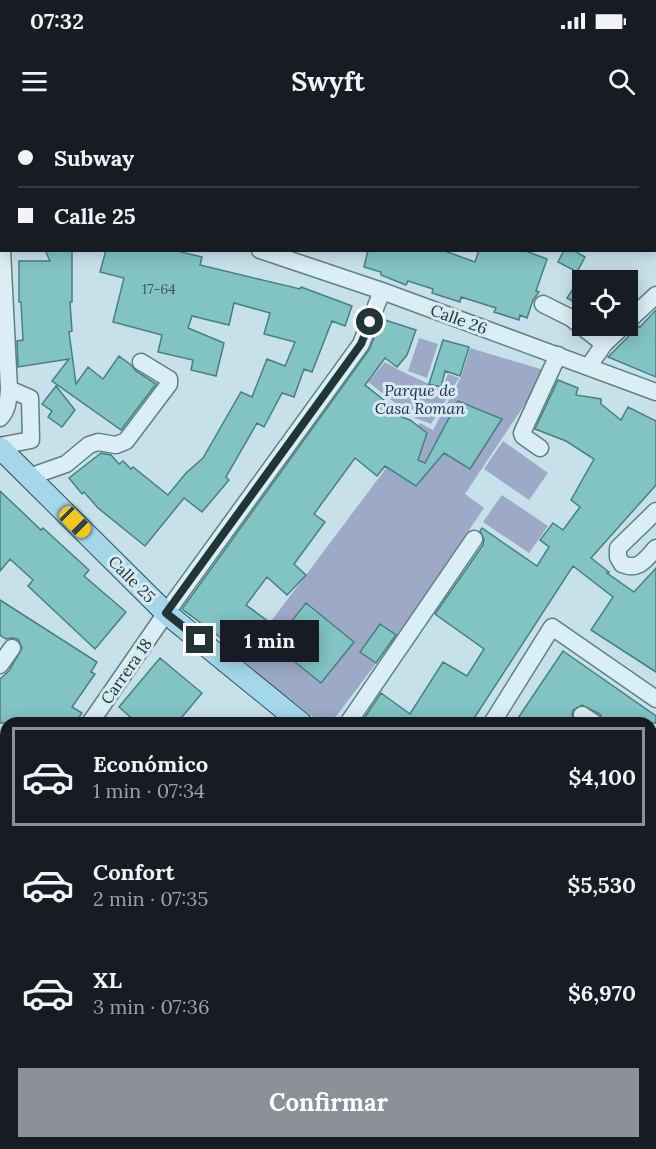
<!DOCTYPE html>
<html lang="es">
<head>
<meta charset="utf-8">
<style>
	:root { --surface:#171b24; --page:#242831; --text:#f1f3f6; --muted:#9ea1a6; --line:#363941; --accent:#8c9099 }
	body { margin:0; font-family:Lora,serif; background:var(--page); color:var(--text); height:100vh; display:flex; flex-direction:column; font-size:22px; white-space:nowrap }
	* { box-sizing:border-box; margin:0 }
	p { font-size:20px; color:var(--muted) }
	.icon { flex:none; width:33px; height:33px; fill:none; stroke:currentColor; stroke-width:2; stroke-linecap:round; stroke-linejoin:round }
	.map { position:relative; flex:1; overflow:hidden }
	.details { position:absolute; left:0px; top:597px; width:657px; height:432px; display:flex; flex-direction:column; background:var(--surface); border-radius:18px 18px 0 0; box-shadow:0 3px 15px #0003 }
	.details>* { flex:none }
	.top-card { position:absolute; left:0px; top:0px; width:657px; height:132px; box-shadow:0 3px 15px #0003; display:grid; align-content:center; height:132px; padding:0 18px; background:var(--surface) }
	.buttons { position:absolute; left:572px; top:150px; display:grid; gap:12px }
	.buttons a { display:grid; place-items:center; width:66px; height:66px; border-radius:0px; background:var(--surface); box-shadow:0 3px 15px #0003; font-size:30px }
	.end { position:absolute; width:27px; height:27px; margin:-14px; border:8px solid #213536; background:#fff; box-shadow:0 0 0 3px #fff }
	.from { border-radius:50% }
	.bubble { position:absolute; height:42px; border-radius:0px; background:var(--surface); box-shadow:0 3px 15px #0003; font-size:20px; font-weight:700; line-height:42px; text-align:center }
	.car { position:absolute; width:18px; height:36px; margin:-18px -9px; border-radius:8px; box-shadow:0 0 4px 2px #0007; background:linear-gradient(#f5c518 24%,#345 0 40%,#f5c518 0 76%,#345 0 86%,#f5c518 0) }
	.top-card b { display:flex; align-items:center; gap:21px; height:57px; font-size:22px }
	.top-card b+b { border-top:2px solid var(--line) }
	.top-card i { width:15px; height:15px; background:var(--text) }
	ul { padding:10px 0 0; list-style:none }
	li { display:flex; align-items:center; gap:18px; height:99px; margin:0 12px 9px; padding:0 6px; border:3px solid transparent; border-radius:0px }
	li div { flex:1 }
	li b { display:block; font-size:22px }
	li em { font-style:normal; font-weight:700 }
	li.on { border-color:var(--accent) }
	li>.icon { width:54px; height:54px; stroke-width:1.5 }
	.button { display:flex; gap:12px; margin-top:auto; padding:12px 18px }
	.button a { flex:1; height:69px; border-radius:0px; background:var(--accent); color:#fff; font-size:24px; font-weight:700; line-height:69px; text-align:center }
	.status { display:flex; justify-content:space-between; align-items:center; height:42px; padding:0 30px; background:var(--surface); direction:ltr }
	.status svg { height:16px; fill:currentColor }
	header { display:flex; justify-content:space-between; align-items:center; height:78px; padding:0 18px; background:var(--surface); font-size:27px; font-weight:700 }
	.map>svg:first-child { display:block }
	.green { fill:#9caac7 }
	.cemetery { fill:#9aa5bd }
	.building { fill:#81c4c3; stroke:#47817e; stroke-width:1.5 }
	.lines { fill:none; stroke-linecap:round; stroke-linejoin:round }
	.minor-casing { stroke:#5e8084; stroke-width:19 }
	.major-casing { stroke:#325152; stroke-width:23 }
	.minor { stroke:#daeef5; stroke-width:16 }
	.major { stroke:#a3d7e9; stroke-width:21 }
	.route { stroke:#213536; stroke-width:8 }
	.labels { text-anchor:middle; stroke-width:6; stroke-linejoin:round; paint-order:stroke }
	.number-label { font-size:14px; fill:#395959 }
	.street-label { font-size:16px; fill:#213536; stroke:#d6eaf2 }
	.park-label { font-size:16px; font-style:italic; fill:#293050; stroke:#d6eaf2 }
</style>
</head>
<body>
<div class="status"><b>07:32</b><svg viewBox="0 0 49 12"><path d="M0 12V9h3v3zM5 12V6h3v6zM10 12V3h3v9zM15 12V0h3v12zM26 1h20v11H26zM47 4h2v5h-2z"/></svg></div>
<header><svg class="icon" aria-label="menu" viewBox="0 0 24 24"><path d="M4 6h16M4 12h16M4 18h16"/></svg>Swyft<svg class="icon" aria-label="search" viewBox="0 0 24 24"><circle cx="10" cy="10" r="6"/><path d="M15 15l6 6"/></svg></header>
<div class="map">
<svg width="656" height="1029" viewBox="0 0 656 1029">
	<rect width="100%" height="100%" fill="#c7e1ea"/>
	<path class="green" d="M419,218L438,224L427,258L408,251Z
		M470,228L547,251L465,374L484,388L397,516L331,603H320L242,540L420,303L433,310L461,257Z
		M385,242L401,251L446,272L442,268L448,254L459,258L431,304L415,298L368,262Z
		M503,321L548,353L529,380L484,349Z
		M502,375L548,406L529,433L483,402Z"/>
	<path class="cemetery" d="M279,0H595L278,1Z"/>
	<path class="building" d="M45,130H72V182H70L72,211L69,212L76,264L88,247L103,259L119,236L131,245L136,251L156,264L121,310L52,261L69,239L18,247L17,221L23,220L21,182H19V141H50Z
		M106,130H182L181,132L202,137L200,145L300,169L301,167L352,186L345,206L332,201L312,252L304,249L294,277L282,273L264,307L257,303L226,357L229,360L202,392L184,378L145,426L98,388L84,372L82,374L69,358L101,333L111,335L119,344L123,341L131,349L133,347L168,375L186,353L203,338L241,272L252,277L267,239L285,246L295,222L264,214L270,193L234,183L229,205L192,196L188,208L224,223L216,256L191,250L193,240L158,232L162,215L113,202L124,158L100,152Z
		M368,130H442L475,142L479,130H523L547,139L536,171L539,172L533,180L527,198L520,195L519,200L494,192L496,188L461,177L460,182L432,173L433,169L408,161L406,165L381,155V152L364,147Z
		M564,130H573L585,137L577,152L558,142Z
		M582,155V187L567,178Z
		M656,190V257L608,237L639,206L640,207Z
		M382,199L416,210L407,235L397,247L385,238L365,265L389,284L387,291L410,300L427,313L418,340L425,343L458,281L502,299L470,349L444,333L416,366L385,346L377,356L355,338L314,394L325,402L294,444L306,455L287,475L267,457L246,485L283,512L306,483L354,522L321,563L259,513L243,534L182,489L369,230Z
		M443,220L469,227L460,256L445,251L441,267L429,264Z
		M558,260L578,268L576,275L601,279V284L621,300L628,287L656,301V365L591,438L609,452L607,453L634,472L656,448V552L591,510L613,477L573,446L471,603H361L381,573L410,594L443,542L467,556L484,529L435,494L483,425L484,419L480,411L482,408L537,446L549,427L540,420L553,403L563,410L580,387L571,380L594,339L566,321L535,309Z
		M56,266L75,290L62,307L48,297L52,291L42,284Z
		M0,371L41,410L43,408L89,450L84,456L126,492L95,529L28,466L33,460L10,439L0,451Z
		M0,480L97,542L91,552L95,554L72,587L82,593L75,603H0V559L9,551L22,528L18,519L12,518L6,519L0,515Z
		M380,504L396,515L376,543L360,532Z
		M563,531L656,596V603H604L600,594L582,585L573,590L572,595L575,603H526L518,598Z
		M160,538L202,573L177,603H137L119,587Z"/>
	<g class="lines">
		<defs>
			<path id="minor" d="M31,2V0
				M608,2V0
				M0,54H2
				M0,73L2,74
				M2,115V118
				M260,130L382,171L656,272
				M543,184L571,198L604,224
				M627,202L656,175
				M589,246L604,224L623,206
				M0,298C8,290 8,280 9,269L2,130
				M0,326L31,320L30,278L9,269
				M540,328L523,316L522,313L558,235
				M29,357L66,344L89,325L98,322L116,325L126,321L169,264V259L141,242
				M656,391L618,428V437L622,444C639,451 645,440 656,428
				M0,545L12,528
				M582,595L594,603
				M90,603L166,493L361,224L382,171
				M348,603L474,419
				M492,603L552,507L656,579
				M651,656L656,649
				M0,732L6,723
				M651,760L656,756
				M0,823L6,827
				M0,883L6,872
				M651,974L656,969
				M213,1023L219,1029
				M398,1023L405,1029
				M152,1029L156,1023
				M373,1029L378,1023"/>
			<path id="major" d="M0,328L166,493L301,603
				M651,905L656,911"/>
		</defs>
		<use href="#minor" class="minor-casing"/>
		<use href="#major" class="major-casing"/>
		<use href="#minor" class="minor"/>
		<use href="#major" class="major"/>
	</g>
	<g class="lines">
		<path class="route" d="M200,520L166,493L361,224L370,202"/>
	</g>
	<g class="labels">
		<g class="number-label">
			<text x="159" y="174">17-64</text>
		</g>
		<g class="street-label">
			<text transform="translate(459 199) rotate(20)" y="6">Calle 26</text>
			<text transform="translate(132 459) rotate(45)" y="6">Calle 25</text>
			<text transform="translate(126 551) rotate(-55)" y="6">Carrera 18</text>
		</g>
		<g class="park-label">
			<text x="420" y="276">Parque de<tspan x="420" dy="18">Casa Roman</tspan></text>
		</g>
	</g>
</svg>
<div class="buttons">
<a><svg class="icon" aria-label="locate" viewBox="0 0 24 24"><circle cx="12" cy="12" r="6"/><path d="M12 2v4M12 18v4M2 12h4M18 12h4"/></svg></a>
</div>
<i class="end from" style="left:370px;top:202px"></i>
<i class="end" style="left:200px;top:520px"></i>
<div class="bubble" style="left:220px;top:500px;width:99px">1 min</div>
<i class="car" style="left:75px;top:402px;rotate:135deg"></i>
<div class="top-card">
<b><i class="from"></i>Subway</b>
<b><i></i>Calle 25</b>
</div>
<section class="details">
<ul>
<li class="on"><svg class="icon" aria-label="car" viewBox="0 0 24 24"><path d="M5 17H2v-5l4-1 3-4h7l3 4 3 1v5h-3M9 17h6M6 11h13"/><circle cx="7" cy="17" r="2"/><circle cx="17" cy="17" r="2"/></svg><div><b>Económico</b><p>1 min · 07:34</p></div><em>$4,100</em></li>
<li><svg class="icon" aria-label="car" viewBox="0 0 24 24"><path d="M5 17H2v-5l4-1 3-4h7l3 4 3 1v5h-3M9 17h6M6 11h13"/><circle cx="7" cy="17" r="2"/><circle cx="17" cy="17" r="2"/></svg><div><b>Confort</b><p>2 min · 07:35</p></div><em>$5,530</em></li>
<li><svg class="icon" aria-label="car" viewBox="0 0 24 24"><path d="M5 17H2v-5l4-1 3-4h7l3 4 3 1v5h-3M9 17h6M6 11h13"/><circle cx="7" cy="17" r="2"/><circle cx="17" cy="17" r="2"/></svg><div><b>XL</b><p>3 min · 07:36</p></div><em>$6,970</em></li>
</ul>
<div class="button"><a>Confirmar</a></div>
</section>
</div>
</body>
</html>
